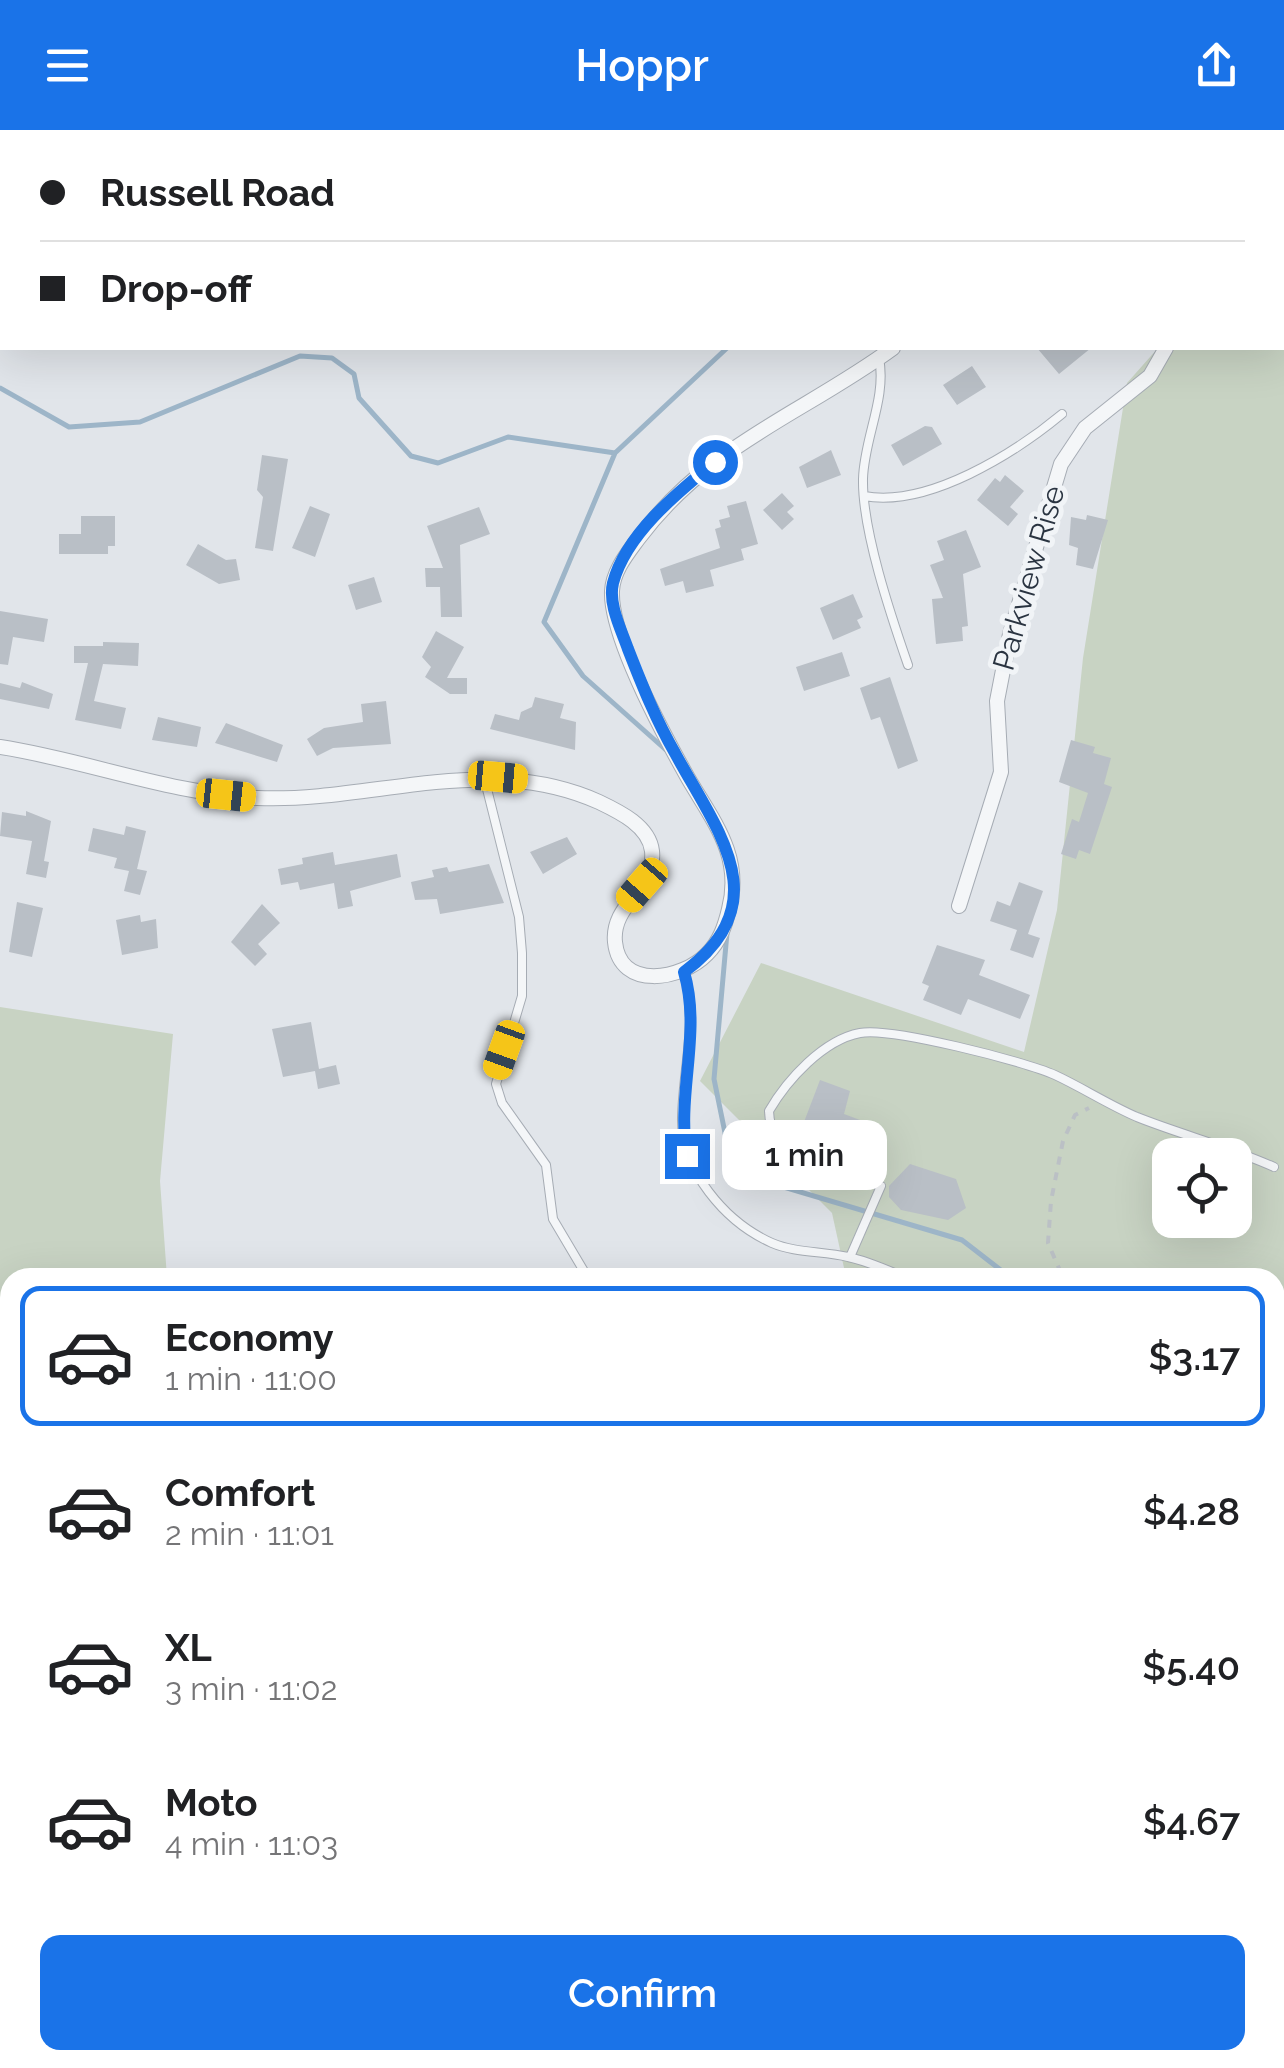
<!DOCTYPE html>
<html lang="en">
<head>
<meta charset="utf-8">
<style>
	:root { --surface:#fff; --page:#f2f2f2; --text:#202124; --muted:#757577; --line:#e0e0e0; --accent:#1a73e8 }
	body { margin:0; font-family:Raleway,sans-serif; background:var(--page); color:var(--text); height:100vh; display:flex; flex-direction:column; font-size:38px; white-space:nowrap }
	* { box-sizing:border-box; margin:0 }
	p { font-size:32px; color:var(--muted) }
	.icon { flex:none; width:55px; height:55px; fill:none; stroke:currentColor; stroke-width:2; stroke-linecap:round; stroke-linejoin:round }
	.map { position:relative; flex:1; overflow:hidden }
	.details { position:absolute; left:0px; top:1138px; width:1285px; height:802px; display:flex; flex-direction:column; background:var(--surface); border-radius:30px 30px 0 0; box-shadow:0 10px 40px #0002 }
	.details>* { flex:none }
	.guide { position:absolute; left:0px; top:0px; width:1285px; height:220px; box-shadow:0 10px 40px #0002; display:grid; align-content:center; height:220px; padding:0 40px; background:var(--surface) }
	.fabs { position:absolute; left:1152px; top:1008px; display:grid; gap:20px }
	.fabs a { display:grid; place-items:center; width:100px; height:100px; border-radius:20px; background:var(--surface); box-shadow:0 10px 40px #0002; font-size:50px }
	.end { position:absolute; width:45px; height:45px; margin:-22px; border:12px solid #1a73e8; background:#fff; box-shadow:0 0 0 5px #fff }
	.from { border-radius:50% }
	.bubble { position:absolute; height:70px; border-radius:20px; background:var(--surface); box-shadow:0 10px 40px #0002; font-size:32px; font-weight:600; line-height:70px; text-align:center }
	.car { position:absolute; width:30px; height:60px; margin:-30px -15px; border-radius:12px; box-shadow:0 0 8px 2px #0007; background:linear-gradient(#f5c518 24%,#345 0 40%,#f5c518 0 76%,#345 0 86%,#f5c518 0) }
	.guide b { display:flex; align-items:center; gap:35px; height:95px; font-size:38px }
	.guide b+b { border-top:2px solid var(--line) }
	.guide i { width:25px; height:25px; background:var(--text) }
	ul { padding:18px 0 0; list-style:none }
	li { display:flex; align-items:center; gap:30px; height:140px; margin:0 20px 15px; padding:0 20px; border:5px solid transparent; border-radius:20px }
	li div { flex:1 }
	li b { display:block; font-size:38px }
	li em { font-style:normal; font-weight:600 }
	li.on { border-color:var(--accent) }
	li>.icon { width:90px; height:90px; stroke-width:1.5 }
	.cta { display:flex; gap:20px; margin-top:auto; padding:20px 40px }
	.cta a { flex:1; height:115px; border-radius:20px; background:var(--accent); color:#fff; font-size:40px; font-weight:600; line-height:115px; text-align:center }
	header { display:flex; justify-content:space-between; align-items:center; height:130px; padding:0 40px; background:var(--accent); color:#fff; font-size:45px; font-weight:600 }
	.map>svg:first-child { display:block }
	.green { fill:#c8d3c3; fill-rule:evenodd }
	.water { fill:#9db5c8 }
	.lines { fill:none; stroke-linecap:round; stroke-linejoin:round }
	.stream { stroke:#9db5c8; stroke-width:5 }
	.building { fill:#b9bfc6 }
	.service-casing { stroke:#a6acb4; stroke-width:10 }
	.minor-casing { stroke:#a6acb4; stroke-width:16 }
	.path { stroke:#bbc0c5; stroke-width:4; stroke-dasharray:8 8; stroke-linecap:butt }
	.service { stroke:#f4f6f8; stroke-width:8 }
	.minor { stroke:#f4f6f8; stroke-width:14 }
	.route { stroke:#1a73e8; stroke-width:12 }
	.labels { text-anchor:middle; stroke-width:10; stroke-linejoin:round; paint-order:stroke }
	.street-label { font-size:30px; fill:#2a3441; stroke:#f1f4f7 }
</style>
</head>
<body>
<header><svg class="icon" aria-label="menu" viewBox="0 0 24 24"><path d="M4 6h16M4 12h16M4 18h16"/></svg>Hoppr<svg class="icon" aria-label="share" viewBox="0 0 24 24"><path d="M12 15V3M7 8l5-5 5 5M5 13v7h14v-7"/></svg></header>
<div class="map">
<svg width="1284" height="1938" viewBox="0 0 1284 1938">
	<rect width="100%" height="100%" fill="#e1e5ea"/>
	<path class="green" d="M1177,0H1284V1938H105L99,1930H1275V1148L846,1147L832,1083L700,951L761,833L1024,922L1057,780L1083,528L1127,253L1158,218H1282V2ZM1170,1025H1235V1090H1170Z
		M0,877L173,904L160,1051L167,1147L10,1148V1769L0,1730Z"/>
	<path class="water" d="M982,1930H1144L1134,1938H1002Z"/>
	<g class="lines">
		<path class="stream" d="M834,0V2
			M0,258L69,297L140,292L300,226L332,228L354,244L359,268L411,326L438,333L508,307L615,323
			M666,620L583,546L544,492L615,323L727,218
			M727,803L714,949L733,1042L962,1110L1011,1148"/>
	</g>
	<path class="building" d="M1037,218H1091L1059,244Z
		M972,236L986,257L957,275L943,255Z
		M925,296L932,297L942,314L903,336L891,315Z
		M831,320L841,345L807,358L799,337Z
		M262,325L288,329L273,421L255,418L263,367L257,360Z
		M1005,345L1024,361L1010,377L1018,384L1008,396L977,370L995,348L1000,352Z
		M782,363L794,376L787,382L794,389L782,400L763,380Z
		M746,371L758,414L741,419L744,430L710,440L714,456L686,463L683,451L665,456L660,439L720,418L715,399L721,397L719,390L730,387L727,376Z
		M310,376L330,384L315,427L292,418Z
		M479,377L490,404L460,415L462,487H441L440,457H426L425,438H443L427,396Z
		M1087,385L1108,390L1093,439L1076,435L1078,418L1069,415L1071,387L1086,390Z
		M81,386H115V416H108V424H59V404H81Z
		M966,400L981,437L963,444L968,496L962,497L963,511L936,514L932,469L943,468L930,435L944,430L937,411Z
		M198,414L226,430L236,429L240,450L219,454L186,435Z
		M374,447L382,472L356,480L348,455Z
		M853,464L863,487L857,490L861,498L833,510L820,478Z
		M0,481L48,489L44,512L13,507L8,535L0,534Z
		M436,501L464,517L447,548H467V564H450L425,547L431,537L422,527Z
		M103,512L139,513L138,536L103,534L94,571L126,578L121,599L75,590L88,533H74V516H103Z
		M842,522L850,546L804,561L796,537Z
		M890,547L918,631L898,639L880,587L871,590L860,558Z
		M22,552L53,564L49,579L0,569V553L20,558Z
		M535,567L564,574L560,588L576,592L575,620L490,599L495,584L519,590L521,582L532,577Z
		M386,571L391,614L333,618L317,626L307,609L324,598L363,592L361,574Z
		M158,587L201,597L197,617L152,610Z
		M226,593L283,615L277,632L215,613Z
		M1071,610L1095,617L1093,623L1111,628L1104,654L1112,657L1090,724L1079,720L1076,729L1061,724L1072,689L1079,692L1088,663L1059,652Z
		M26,681L51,691L44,731L49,732L46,748L26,744L32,711L0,706L2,682L26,686Z
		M126,696L146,701L137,739L147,741L140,765L124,761L129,741L114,738L117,728L88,721L93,698L124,705Z
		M567,707L577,724L543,744L530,722Z
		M333,722L335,735L397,724L401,747L350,761L353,776L338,779L334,753L300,760L298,752L281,755L278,739L303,734L302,728Z
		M489,734L504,773L440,784L437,769L415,770L411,752L434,747L432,740L447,737L449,742Z
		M1019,752L1043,761L1028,804L1040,808L1033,828L1010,820L1017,800L990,791L997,771L1010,776Z
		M17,772L43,778L32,827L9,822Z
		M262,774L280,793L258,814L267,824L255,836L231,812Z
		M140,785L141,792L156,789L158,818L122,825L116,790Z
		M937,815L985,830L979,845L1030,865L1020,889L968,869L961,885L923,870L929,856L922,853Z
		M311,892L319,939L336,935L340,954L318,959L315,941L283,947L272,899Z
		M820,950L850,961L844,984L860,990L854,1004L843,1000L841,1006L804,992Z
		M910,1034L956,1049L966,1078L948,1090L901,1080L889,1067V1056Z"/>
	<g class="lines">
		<defs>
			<path id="service" d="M137,0L138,2
				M477,0V2
				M879,228C887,268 864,308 863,349C862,400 891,486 908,535
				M864,366C928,378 1015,323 1062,284
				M484,647L519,787L522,823V866L496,954L502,973L546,1035L553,1089L588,1148
				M684,842C698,892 683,937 682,988C681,1040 725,1092 772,1113C795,1123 823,1121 848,1127C868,1131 887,1140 906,1148
				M850,1127L881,1056C839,1042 771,1039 769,981C787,950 823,910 860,903C890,897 1024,931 1055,945C1083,958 1109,975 1137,987C1182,1005 1230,1017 1274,1037
				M660,1930L664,1938"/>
			<path id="minor" d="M1157,2L1158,0
				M0,617C85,630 171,664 257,668C373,673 486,621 599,672C620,682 649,696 652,721C656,758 611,774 615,812C620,861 682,850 707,824C720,811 725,796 729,779C743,726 713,691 688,648C665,607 610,506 612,461C613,441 627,424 638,409C710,313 803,284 893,218
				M959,776L1001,642L997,571L1010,504L1061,334L1085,298L1150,246L1166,218"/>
		</defs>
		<use href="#service" class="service-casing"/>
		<use href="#minor" class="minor-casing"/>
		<path class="path" d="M1061,1143L1048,1113L1051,1071L1063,1011L1075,985L1089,978
			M1057,1148L1061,1143L1064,1148
			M1275,1673L1284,1716
			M1284,1858V1874
			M746,1930L747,1938
			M1185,1938L1192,1930"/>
		<use href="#service" class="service"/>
		<use href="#minor" class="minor"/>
	</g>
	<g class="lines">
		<path class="route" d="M687,1026C676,964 702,903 684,842C779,772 717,701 675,623C656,590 642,555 628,519C621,499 608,474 613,453C626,404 677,363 715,332"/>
	</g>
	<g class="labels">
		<g class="street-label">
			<text transform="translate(1029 448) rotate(-74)" y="10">Parkview Rise</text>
		</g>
	</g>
</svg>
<div class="fabs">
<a><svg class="icon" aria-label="locate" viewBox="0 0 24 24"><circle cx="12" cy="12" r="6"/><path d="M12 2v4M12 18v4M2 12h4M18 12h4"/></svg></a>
</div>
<i class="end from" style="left:715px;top:332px"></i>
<i class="end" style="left:687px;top:1026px"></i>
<div class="bubble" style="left:722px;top:990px;width:165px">1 min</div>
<i class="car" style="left:498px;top:647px;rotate:95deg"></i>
<i class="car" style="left:226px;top:665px;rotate:96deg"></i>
<i class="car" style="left:642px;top:755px;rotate:221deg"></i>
<i class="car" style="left:504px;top:920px;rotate:200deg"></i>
<div class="guide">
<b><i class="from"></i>Russell Road</b>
<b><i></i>Drop-off</b>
</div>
<section class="details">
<ul>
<li class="on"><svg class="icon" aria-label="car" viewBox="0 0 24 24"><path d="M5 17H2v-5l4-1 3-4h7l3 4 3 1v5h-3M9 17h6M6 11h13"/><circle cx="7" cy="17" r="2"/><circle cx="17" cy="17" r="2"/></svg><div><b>Economy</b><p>1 min · 11:00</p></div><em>$3.17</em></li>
<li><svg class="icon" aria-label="car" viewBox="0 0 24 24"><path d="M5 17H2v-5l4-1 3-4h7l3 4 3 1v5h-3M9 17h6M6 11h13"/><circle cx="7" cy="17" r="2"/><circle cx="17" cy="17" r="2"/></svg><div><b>Comfort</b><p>2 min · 11:01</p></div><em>$4.28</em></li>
<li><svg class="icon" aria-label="car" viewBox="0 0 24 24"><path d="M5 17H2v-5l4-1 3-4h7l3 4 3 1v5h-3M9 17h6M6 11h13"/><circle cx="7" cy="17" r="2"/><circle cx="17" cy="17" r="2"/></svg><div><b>XL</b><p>3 min · 11:02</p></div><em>$5.40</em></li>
<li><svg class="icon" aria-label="car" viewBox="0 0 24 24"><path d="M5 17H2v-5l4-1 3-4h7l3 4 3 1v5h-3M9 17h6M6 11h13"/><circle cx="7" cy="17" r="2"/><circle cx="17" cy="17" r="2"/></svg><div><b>Moto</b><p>4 min · 11:03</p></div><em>$4.67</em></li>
</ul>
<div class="cta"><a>Confirm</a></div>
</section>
</div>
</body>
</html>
